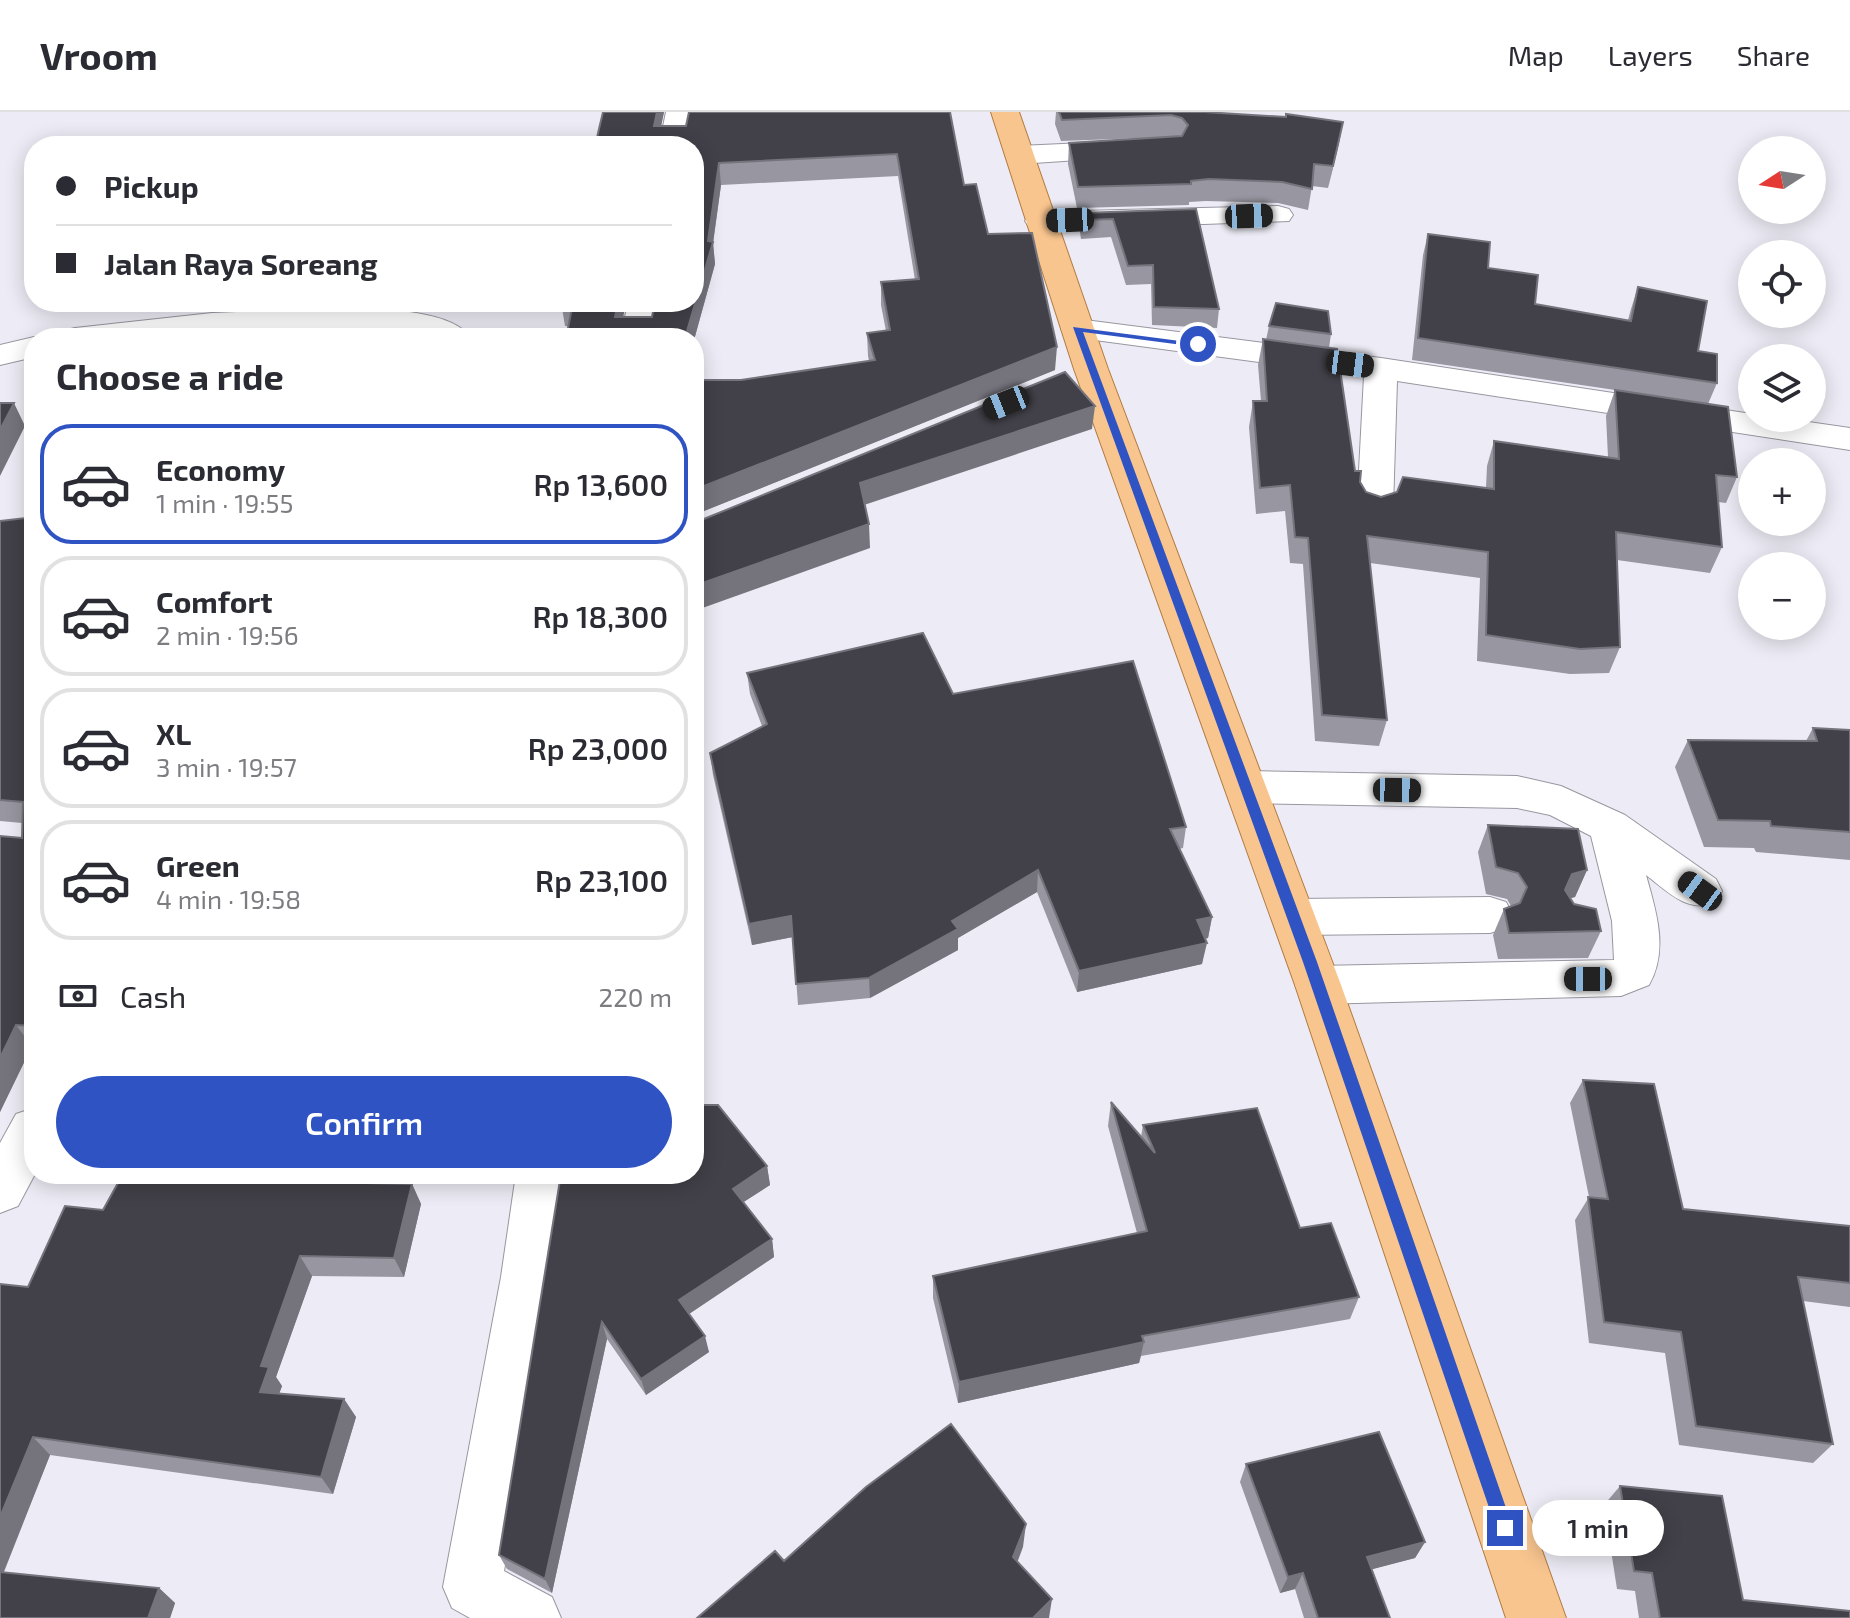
<!DOCTYPE html>
<html lang="en">
<head>
<meta charset="utf-8">
<style>
	:root { --surface:#fff; --page:#f7f7f7; --text:#2b2b33; --muted:#7c7c81; --line:#e1e1e2; --accent:#3053c4 }
	body { margin:0; font-family:"Exo 2",sans-serif; background:var(--page); color:var(--text); height:100vh; display:flex; flex-direction:column; font-size:30px; white-space:nowrap }
	* { box-sizing:border-box; margin:0 }
	p { font-size:26px; color:var(--muted) }
	.icon { flex:none; width:44px; height:44px; fill:none; stroke:currentColor; stroke-width:2; stroke-linecap:round; stroke-linejoin:round }
	.map { position:relative; flex:1; overflow:hidden }
	.side { position:absolute; left:24px; top:216px; width:680px; height:856px; display:flex; flex-direction:column; background:var(--surface); border-radius:32px; box-shadow:0 4px 20px #0003 }
	.side>* { flex:none }
	.guide { position:absolute; left:24px; top:24px; width:680px; height:176px; border-radius:32px; box-shadow:0 4px 20px #0003; display:grid; align-content:center; height:176px; padding:0 32px; background:var(--surface) }
	.needle { width:52px; rotate:258deg }
	.controls { position:absolute; left:1738px; top:24px; display:grid; gap:16px }
	.controls a { display:grid; place-items:center; width:88px; height:88px; border-radius:50%; background:var(--surface); box-shadow:0 4px 20px #0003; font-size:40px }
	.end { position:absolute; width:36px; height:36px; margin:-18px; border:10px solid #3053c4; background:#fff; box-shadow:0 0 0 4px #fff }
	.from { border-radius:50% }
	.bubble { position:absolute; height:56px; border-radius:28px; background:var(--surface); box-shadow:0 4px 20px #0003; font-size:26px; font-weight:600; line-height:56px; text-align:center }
	.car { position:absolute; width:24px; height:48px; margin:-24px -12px; border-radius:10px; box-shadow:0 0 6px 2px #0007; background:linear-gradient(#222 24%,#8ab4d8 0 40%,#222 0 76%,#8ab4d8 0 86%,#222 0) }
	.guide b { display:flex; align-items:center; gap:28px; height:76px; font-size:30px }
	.guide b+b { border-top:2px solid var(--line) }
	.guide i { width:20px; height:20px; background:var(--text) }
	ul { padding:0; list-style:none }
	li { display:flex; align-items:center; gap:24px; height:120px; margin:0 16px 12px; padding:0 16px; border:4px solid var(--line); border-radius:32px }
	li div { flex:1 }
	li b { display:block; font-size:30px }
	li em { font-style:normal; font-weight:600 }
	li.active { border-color:var(--accent) }
	li>.icon { width:72px; height:72px; stroke-width:1.5 }
	h2 { padding:0 32px; font-size:36px; line-height:96px }
	.pay { display:flex; align-items:center; gap:20px; height:88px; padding:0 32px; font-size:30px }
	.pay p { margin-inline-start:auto }
	.cta { display:flex; gap:16px; margin-top:auto; padding:16px 32px }
	.cta a { flex:1; height:92px; border-radius:48px; background:var(--accent); color:#fff; font-size:32px; font-weight:600; line-height:92px; text-align:center }
	header { display:flex; align-items:center; gap:48px; box-sizing:border-box; height:112px; padding:0 40px; background:var(--surface); border-bottom:2px solid var(--line) }
	header strong { font-size:38px }
	nav { display:flex; gap:44px; margin-inline-start:auto; font-size:28px }
	.map>svg:first-child { display:block }
	.lines { fill:none; stroke-linecap:round; stroke-linejoin:round }
	.minor-casing { stroke:#9897a0; stroke-width:2 }
	.major-casing { stroke:#b27b42; stroke-width:2 }
	.minor { fill:#fff; fill-rule:evenodd }
	.major { fill:#f8c58f; fill-rule:evenodd }
	.wall { fill:#9896a0 }
	.shaded-wall { fill:#75747d }
	.building { fill:#424149; stroke:#75747d; stroke-width:2 }
	.route { fill:#3053c4 }
</style>
</head>
<body>
<header>
<strong>Vroom</strong>
<nav><a>Map</a><a>Layers</a><a>Share</a></nav>
</header>
<div class="map">
<svg width="1850" height="1506" viewBox="0 0 1850 1506">
	<rect width="100%" height="100%" fill="#edecf6"/>
	<g class="lines">
		<defs>
			<path id="minor" d="M666,0H694L687,34H659Z
				M1128,29L1138,32L1142,38L1138,44L1019,52L1009,49L1005,43L1009,37L1019,34Z
				M1278,94L1289,97L1293,103L1289,109L1040,118L1029,115L1025,109L1029,103L1040,100Z
				M628,190H660L653,226H621Z
				M334,196C369,197 450,195 471,226C425,226 380,215 332,216C241,216 150,226 59,226L63,219L75,216L212,201Z
				M1077,207L1381,246L1752,302V306H1781L1850,316V338L1397,269L1393,396L1388,404L1375,408L1362,404L1357,396L1364,264L1065,224L1061,217L1065,210Z
				M34,225L38,226H34V245L0,253V233Z
				M1247,659L1517,664L1561,674L1625,703L1716,767L1722,779L1716,791C1687,801 1668,780 1646,763C1656,799 1669,838 1649,873L1621,884L1318,892L1302,886L1295,873L1302,860L1318,854L1614,848L1612,809L1591,724L1550,703L1517,696L1247,691L1232,686L1226,675L1232,664Z
				M1490,785L1506,790L1513,803L1506,816L1490,821L1294,823L1278,818L1271,805L1278,792L1294,787Z
				M34,996L35,1062L18,1094L0,1101V1031L16,1002Z
				M516,1062H566L553,1165L504,1459L552,1485L561,1506H470L452,1496L443,1475L501,1165Z"/>
			<path id="major" d="M991,0H1019L1108,257L1341,873L1566,1506H1506L1295,873L1074,257Z"/>
		</defs>
		<use href="#minor" class="minor-casing"/>
		<use href="#major" class="major-casing"/>
		<use href="#minor" class="minor"/>
		<use href="#major" class="major"/>
	</g>
	<path class="wall" d="M664,0L661,14H686L950,0L964,73L1055,258L694,403V268H741L869,249L868,244L867,221L886,219L881,193V170L915,168L898,64L721,73L713,131L715,152L694,228V226L565,214L561,190H626L623,205H652L694,190L595,34Z
		M1056,0H1204L1339,31L1328,76L1312,74L1308,98L1278,91L1206,89L1189,90V93L1077,96L1068,52L1069,31L1171,25L1061,29L1055,12Z
		M1196,97L1219,197L1217,216L1152,213L1151,172L1126,173L1111,125L1081,127L1080,120L1081,101Z
		M1428,122L1488,156L1535,192L1628,208L1631,197L1638,175L1698,239L1717,271L1708,292L1737,365L1726,391L1718,390L1722,435L1710,461L1617,448L1620,535L1609,561L1570,562L1477,549L1480,466L1370,451L1387,608L1379,634L1315,629L1303,452L1290,451L1285,399L1256,402L1249,315L1253,289H1261L1258,253L1263,227L1266,228L1269,214L1331,222L1329,236L1355,359L1366,380L1381,385L1486,376L1487,354L1494,329L1608,345L1606,304L1615,278L1412,248L1423,143Z
		M34,405V935L32,934L0,1000V724L22,726V711L0,709V409Z
		M747,561L953,582L1186,715L1183,736L1179,737L1212,805L1208,826L1205,827L1202,852L1077,880L1037,780L958,826V838L870,886L798,893L793,825L752,833L713,663L710,641L762,614L750,582Z
		M1813,616L1850,618V748L1756,740L1754,736L1704,735L1675,655L1688,628L1806,629Z
		M1488,713L1587,758L1575,785L1570,786L1574,792L1601,819L1588,846L1498,847L1493,823L1504,797L1511,794L1507,787L1486,782L1478,740Z
		M1583,968L1683,1097L1850,1114V1195L1803,1189L1833,1332L1813,1351L1679,1333L1665,1241L1589,1231L1575,1108L1589,1085L1570,991Z
		M1111,990L1141,1025L1143,1013L1300,1116L1359,1185L1350,1207L1141,1244L1139,1251L958,1291L933,1186V1164L1137,1121L1108,1014Z
		M767,1054L770,1073L743,1090L772,1127L774,1145L689,1202L709,1240L646,1283L607,1227L552,1481L507,1457L499,1443L592,1065Z
		M122,1062H298L295,1070L412,1072L421,1092L404,1165L312,1164L276,1265L282,1274L279,1282L344,1287L356,1305L333,1382L50,1343L4,1460L159,1476L175,1491L170,1506H0V1172L28,1175L103,1098Z
		M1246,1352L1425,1430L1415,1446L1372,1457L1390,1506H1304L1295,1477L1280,1481L1240,1370Z
		M1620,1374L1743,1488L1850,1506H1639L1635,1479L1617,1477L1604,1393Z"/>
	<path class="shaded-wall" d="M657,0H664L657,34L654,14Z
		M1343,10L1339,31L1328,76Z
		M719,51L721,73L713,131L715,152L694,228V226H685L708,129Z
		M618,190H626L619,226L615,205Z
		M1057,235L1055,258L694,403V378Z
		M14,291L25,314L0,364V318Z
		M1095,294L1092,317L861,394L860,371Z
		M869,412L870,436L694,499V474Z
		M1038,758L1037,780L958,826V838L870,886L869,866L952,809Z
		M1587,758L1575,785L1560,789L1572,762Z
		M791,804L793,825L752,833L749,812Z
		M1212,805L1208,826L1192,829L1197,808Z
		M1207,831L1202,852L1077,880L1079,859Z
		M16,913L32,934L0,1000V946Z
		M767,1054L770,1073L736,1095L733,1077Z
		M277,1062H298L285,1090L273,1069Z
		M412,1072L421,1092L404,1165L394,1146Z
		M772,1127L774,1145L683,1206L679,1188Z
		M300,1144L312,1164L276,1265L282,1274L273,1298L260,1280L261,1254Z
		M602,1210L607,1227L552,1481L545,1467Z
		M705,1224L709,1240L646,1283L641,1267Z
		M1144,1230L1139,1251L958,1291L959,1270Z
		M344,1287L356,1305L333,1382L321,1365Z
		M33,1325L50,1343L0,1469V1405Z
		M1026,1412L1023,1435L1011,1467L1013,1445Z
		M1425,1430L1415,1446L1358,1461L1367,1445Z
		M1303,1461L1295,1477L1280,1481L1288,1465Z
		M159,1476L175,1491L170,1506H148Z
		M1052,1487L1049,1506H1033Z"/>
	<path class="building" d="M603,0H657L654,14H686L689,0H950L964,73L976,72L988,122L1032,121L1057,235L694,378V268H741L875,248L867,221L890,218L881,170L919,167L897,42L719,51L708,129L713,130L685,226H566L573,191H561V190H618L615,205H652L655,190H694V34H595Z
		M1059,0H1204L1286,5V2L1343,10L1333,54L1314,52L1312,77L1282,70L1209,67L1191,69V72L1078,75L1069,31L1182,24L1188,13L1182,6L1171,3L1062,8Z
		M1196,97L1219,197L1154,195L1153,153L1128,154L1113,107L1082,108L1081,101Z
		M1428,122L1490,130L1488,156L1538,163L1535,192L1631,209L1638,175L1707,189L1698,239L1717,242V271L1418,226Z
		M1276,191L1328,199L1331,222L1269,214Z
		M1263,227L1337,237L1355,359H1361L1360,370L1366,380L1381,385L1397,380L1403,365L1494,377V329L1619,347L1615,278L1728,295L1737,365L1716,363L1722,435L1616,420L1620,535L1580,537L1486,523L1488,440L1367,424L1387,608L1322,603L1308,426L1295,425L1290,373L1260,376L1253,289H1267Z
		M1065,260L1095,294L860,371L869,412L694,474V411Z
		M0,291H14L0,318Z
		M34,405V914L16,913L0,946V724L22,726L23,690L0,688V409Z
		M923,521L953,582L1133,549L1186,715L1170,717L1212,805L1197,808L1207,831L1079,859L1038,758L952,809L958,817L869,866L796,872L791,804L749,812L710,641L767,612L747,561Z
		M1813,616L1850,618V720L1771,714L1770,709L1718,708L1688,628L1817,629Z
		M1488,713L1578,717L1587,758L1572,762L1565,778L1574,792L1596,797L1601,819L1509,821L1504,797L1520,791L1527,775L1518,761L1496,755Z
		M1583,968L1654,972L1683,1097L1850,1114V1171L1798,1165L1833,1332L1696,1314L1681,1220L1604,1210L1588,1085L1608,1087Z
		M1111,990L1155,1041L1143,1013L1257,996L1300,1116L1331,1111L1359,1185L1142,1224L1144,1230L959,1270L933,1164L1147,1119Z
		M694,993H718L767,1054L733,1077L772,1127L679,1188L705,1224L641,1267L602,1210L545,1467L499,1443L561,1062H576L592,1065L593,1062H694Z
		M123,1062H277L273,1069L412,1072L394,1146L300,1144L261,1254L269,1255L260,1280L344,1287L321,1365L33,1325L0,1405V1172L28,1175L65,1094L103,1098Z
		M951,1312L1026,1412L1013,1445L1052,1487L1033,1506H697L775,1439L784,1449L866,1375Z
		M1379,1320L1425,1430L1367,1445L1390,1506H1318L1303,1461L1288,1465L1246,1352Z
		M1620,1374L1722,1384L1743,1488L1850,1499V1506H1660L1652,1461L1634,1459Z
		M0,1460L159,1476L148,1506H0Z"/>
	<path class="route" d="M1073,215L1203,232L1198,235L1083,220L1317,850L1513,1416L1505,1424L1496,1416L1303,850Z"/>
</svg>
<div class="controls">
<a><svg class="needle" viewBox="-14 -14 28 28"><path d="M0-13l5 13h-10z" fill="#e53935"/><path d="M0 13l5-13h-10z" fill="#7c7c81"/></svg></a>
<a><svg class="icon" aria-label="locate" viewBox="0 0 24 24"><circle cx="12" cy="12" r="6"/><path d="M12 2v4M12 18v4M2 12h4M18 12h4"/></svg></a>
<a><svg class="icon" aria-label="layers" viewBox="0 0 24 24"><path d="M12 4l9 5-9 5-9-5zM3 14l9 5 9-5"/></svg></a>
<a>+</a>
<a>−</a>
</div>
<i class="end from" style="left:1198px;top:232px"></i>
<i class="end" style="left:1505px;top:1416px"></i>
<div class="bubble" style="left:1532px;top:1388px;width:132px">1 min</div>
<i class="car" style="left:1249px;top:104px;rotate:88deg"></i>
<i class="car" style="left:1070px;top:108px;rotate:268deg"></i>
<i class="car" style="left:1350px;top:252px;rotate:97deg"></i>
<i class="car" style="left:1006px;top:291px;rotate:248deg"></i>
<i class="car" style="left:1397px;top:678px;rotate:91deg"></i>
<i class="car" style="left:1700px;top:779px;rotate:306deg"></i>
<i class="car" style="left:1588px;top:867px;rotate:270deg"></i>
<div class="guide">
<b><i class="from"></i>Pickup</b>
<b><i></i>Jalan Raya Soreang</b>
</div>
<section class="side">
<h2>Choose a ride</h2>
<ul>
<li class="active"><svg class="icon" aria-label="car" viewBox="0 0 24 24"><path d="M5 17H2v-5l4-1 3-4h7l3 4 3 1v5h-3M9 17h6M6 11h13"/><circle cx="7" cy="17" r="2"/><circle cx="17" cy="17" r="2"/></svg><div><b>Economy</b><p>1 min · 19:55</p></div><em>Rp 13,600</em></li>
<li><svg class="icon" aria-label="car" viewBox="0 0 24 24"><path d="M5 17H2v-5l4-1 3-4h7l3 4 3 1v5h-3M9 17h6M6 11h13"/><circle cx="7" cy="17" r="2"/><circle cx="17" cy="17" r="2"/></svg><div><b>Comfort</b><p>2 min · 19:56</p></div><em>Rp 18,300</em></li>
<li><svg class="icon" aria-label="car" viewBox="0 0 24 24"><path d="M5 17H2v-5l4-1 3-4h7l3 4 3 1v5h-3M9 17h6M6 11h13"/><circle cx="7" cy="17" r="2"/><circle cx="17" cy="17" r="2"/></svg><div><b>XL</b><p>3 min · 19:57</p></div><em>Rp 23,000</em></li>
<li><svg class="icon" aria-label="car" viewBox="0 0 24 24"><path d="M5 17H2v-5l4-1 3-4h7l3 4 3 1v5h-3M9 17h6M6 11h13"/><circle cx="7" cy="17" r="2"/><circle cx="17" cy="17" r="2"/></svg><div><b>Green</b><p>4 min · 19:58</p></div><em>Rp 23,100</em></li>
</ul>
<div class="pay"><svg class="icon" aria-label="cash" viewBox="0 0 24 24"><path d="M3 7h18v10H3z"/><circle cx="12" cy="12" r="2"/></svg>Cash<p>220 m</p></div>
<div class="cta"><a>Confirm</a></div>
</section>
</div>
</body>
</html>
